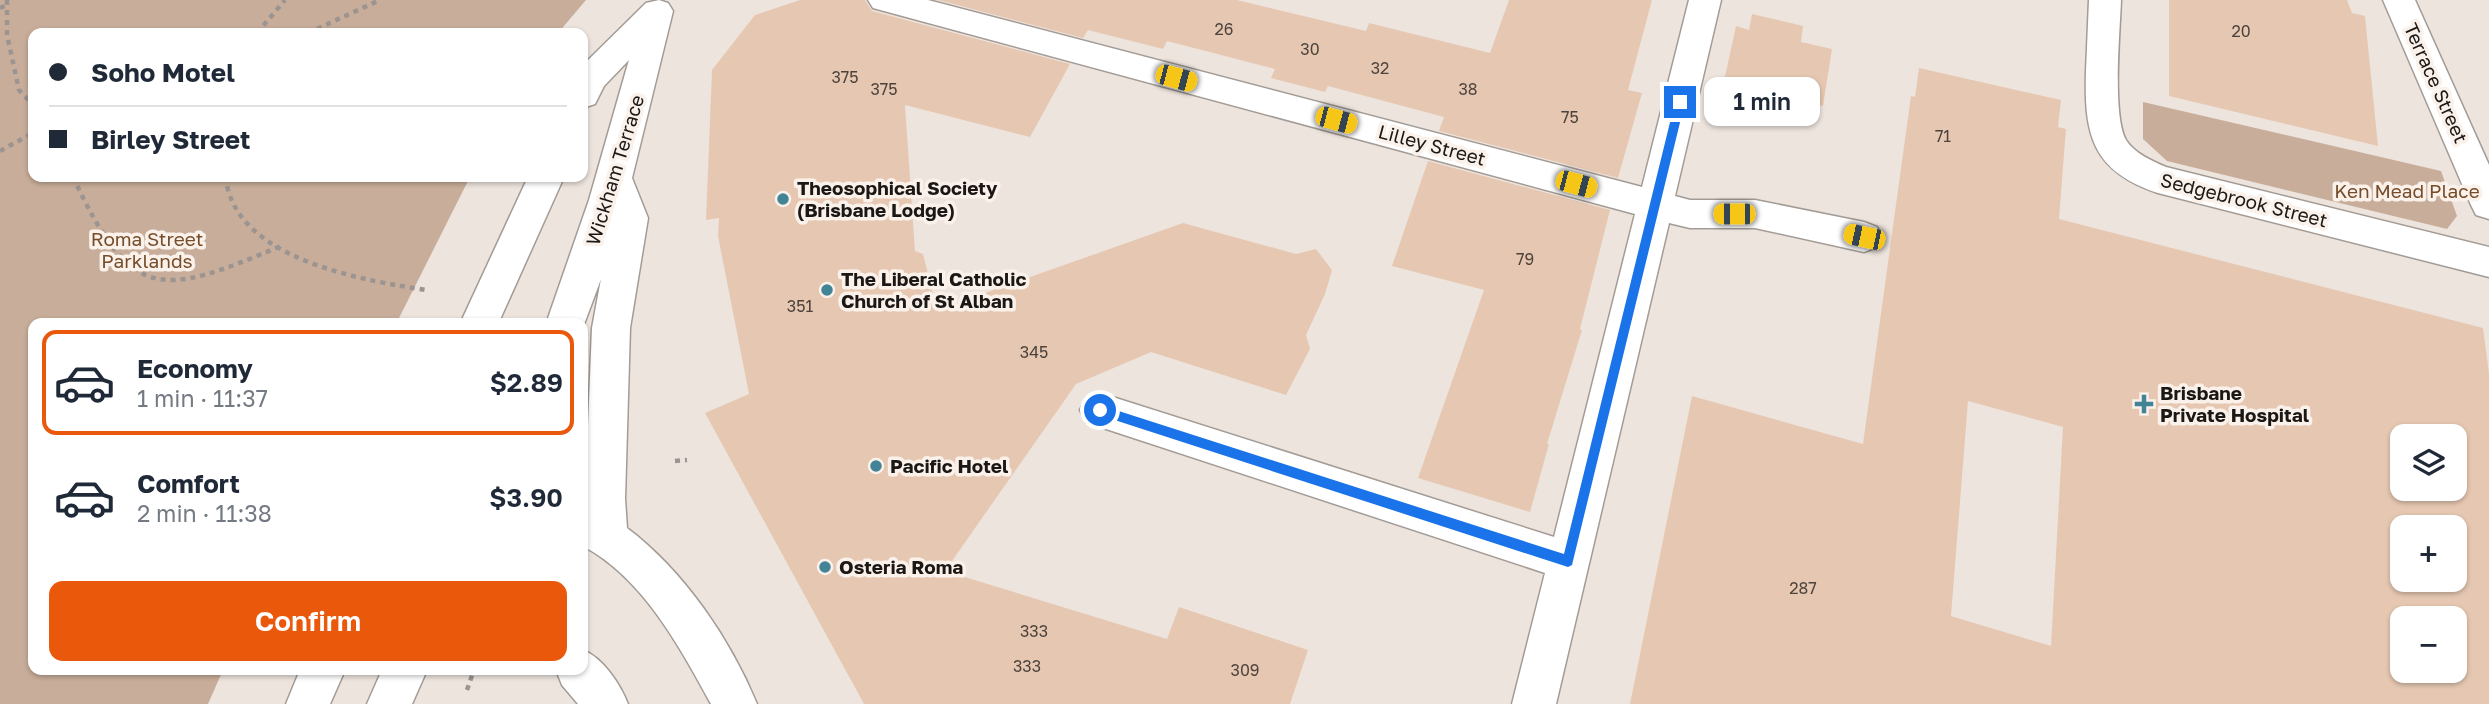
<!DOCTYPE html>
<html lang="en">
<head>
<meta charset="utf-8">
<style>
	:root { --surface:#fff; --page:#f6f6f7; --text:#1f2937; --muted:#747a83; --line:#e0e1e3; --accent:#ea580c }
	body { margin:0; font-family:"Golos Text",sans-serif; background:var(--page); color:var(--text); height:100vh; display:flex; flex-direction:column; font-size:26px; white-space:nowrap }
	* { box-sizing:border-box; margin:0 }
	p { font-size:23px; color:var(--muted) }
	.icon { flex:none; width:38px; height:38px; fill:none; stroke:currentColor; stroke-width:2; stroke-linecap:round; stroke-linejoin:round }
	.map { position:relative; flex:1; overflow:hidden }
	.details { position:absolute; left:28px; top:318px; width:560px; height:357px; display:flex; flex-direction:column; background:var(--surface); border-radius:14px; box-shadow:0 2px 5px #0004 }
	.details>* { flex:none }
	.hud { position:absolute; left:28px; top:28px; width:560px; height:154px; border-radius:14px; box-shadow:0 2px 5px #0004; display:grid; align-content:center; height:154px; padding:0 21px; background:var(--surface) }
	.fabs { position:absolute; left:2390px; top:424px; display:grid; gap:14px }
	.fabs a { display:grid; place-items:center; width:77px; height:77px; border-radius:14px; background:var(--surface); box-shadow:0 2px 5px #0004; font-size:35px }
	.end { position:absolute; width:32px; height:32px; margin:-16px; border:9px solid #1a73e8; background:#fff; box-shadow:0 0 0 4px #fff }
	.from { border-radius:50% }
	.bubble { position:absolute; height:49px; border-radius:14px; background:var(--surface); box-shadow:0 2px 5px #0004; font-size:23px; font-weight:600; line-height:49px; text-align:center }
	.car { position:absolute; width:21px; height:42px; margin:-21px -10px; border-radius:9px; box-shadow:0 0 5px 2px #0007; background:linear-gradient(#f5c518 24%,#345 0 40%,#f5c518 0 76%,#345 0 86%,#f5c518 0) }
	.hud b { display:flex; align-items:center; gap:24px; height:66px; font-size:26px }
	.hud b+b { border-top:2px solid var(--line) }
	.hud i { width:18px; height:18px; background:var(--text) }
	ul { padding:12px 0 0; list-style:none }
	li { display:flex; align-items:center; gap:21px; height:105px; margin:0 14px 10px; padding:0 7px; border:4px solid transparent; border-radius:14px }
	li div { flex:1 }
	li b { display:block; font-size:26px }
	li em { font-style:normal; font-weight:600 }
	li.on { border-color:var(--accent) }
	li>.icon { width:63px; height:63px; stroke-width:1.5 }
	.cta { display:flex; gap:14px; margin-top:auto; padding:14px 21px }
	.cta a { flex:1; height:80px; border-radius:14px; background:var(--accent); color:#fff; font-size:28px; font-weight:600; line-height:80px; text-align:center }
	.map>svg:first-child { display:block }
	.green { fill:#c8ae9a }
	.building { fill:#e6c8b2; fill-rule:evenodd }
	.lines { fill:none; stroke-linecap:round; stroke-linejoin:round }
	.minor-casing { stroke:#a39b95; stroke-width:3 }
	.path { stroke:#9b9490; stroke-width:4.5; stroke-dasharray:5 5; stroke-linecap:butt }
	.minor { fill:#fff; fill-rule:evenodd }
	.route { fill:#1a73e8 }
	.poi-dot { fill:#438396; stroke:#faf1eb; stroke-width:2.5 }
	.labels { text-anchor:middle; stroke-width:7; stroke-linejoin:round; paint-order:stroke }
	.number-label { font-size:16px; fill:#4d433c }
	.street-label { font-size:19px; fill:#1a1715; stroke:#faf1eb }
	.poi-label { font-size:19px; font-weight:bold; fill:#1a1715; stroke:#faf1eb; text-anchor:start }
	.park-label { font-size:19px; fill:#764c29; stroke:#faf1eb }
</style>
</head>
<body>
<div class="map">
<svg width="2489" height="704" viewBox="0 0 2489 704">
	<rect width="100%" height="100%" fill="#ede4de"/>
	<path class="green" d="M0,0H586L558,33H33V177H470L396,324H33V670H223L208,704H0Z
		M2143,102L2441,171L2457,216L2447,229L2167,161L2143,139Z"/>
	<path class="building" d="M800,0H865L872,11L1070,64L1030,137L905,105L915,251L923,254L937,310L1183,223L1296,254L1316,249L1332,270L1325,294L1306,335L1310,349L1286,395L1151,352L1076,384L945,571L1167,639L1179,607L1308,650L1290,704H864L705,413L749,394L718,236L719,218L706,220L712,70L755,15Z
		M938,0H1237L1366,31L1369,23L1490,53L1509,0H1652L1628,90L1642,93L1618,178L1439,131L1444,117L1328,86L1325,92L1271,78L1275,69L1167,41L1163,49L1088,30L1083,38Z
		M2169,0H2347L2352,13L2365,16L2378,146L2169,96Z
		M1752,14L1803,26L1801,42L1832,49L1823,106L1788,98L1786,109L1737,97L1740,85L1724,81L1736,26L1749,30Z
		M1919,68L2061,100L2058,127L2066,129L2059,219L2483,328L2489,373V704H1630L1692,396L1863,444L1911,96L1915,97ZM1968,401L2063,427L2051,646L1951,616ZM2403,436H2455V488H2403ZM2403,527H2455V579H2403ZM2403,618H2455V670H2403Z
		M1428,161L1610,210L1580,329L1582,330L1547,444H1549L1530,512L1418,478L1484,290L1392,266Z"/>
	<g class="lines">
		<defs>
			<path id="minor" d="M659,0L668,3L673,11L632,178L648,218L630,328L625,499L627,528C684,571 730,639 757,704H711C679,646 643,578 583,546L592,328L601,279L583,327V324H546L589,200L629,60L604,86L595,104L583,108V65L646,3Z
				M868,0H928L1642,187L1689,0H1721L1675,196L1690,200H1755L1864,222L1877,227L1882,237L1877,247L1864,252L1755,228H1690L1669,223L1556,704H1512L1545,573L1100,427L1086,422L1080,410L1086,398L1100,393L1554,537L1635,214L884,11L873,8Z
				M2089,0H2121C2120,31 2112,115 2126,140C2134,153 2152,161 2166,167L2489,247V277L2158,193C2092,171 2084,135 2086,71C2087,47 2088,24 2089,0Z
				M2383,0H2415L2489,165V219L2476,215L2471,205Z
				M528,177H564L498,324H460Z
				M583,650C604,659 620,684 628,704H578L562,685L556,670H583Z
				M300,670H345L330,704H286Z
				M382,670H427L412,704H367Z"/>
		</defs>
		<use href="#minor" class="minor-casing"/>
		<path class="path" d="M7,0V35L19,90L33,105
			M0,8L7,5
			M257,33L285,0
			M308,33L380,0
			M0,151L33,133
			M73,177C132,303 160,297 281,246
			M224,177C227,185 229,195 233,203C262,263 367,281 426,290
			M675,461L687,460
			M467,690L474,670"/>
		<use href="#minor" class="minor"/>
	</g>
	<path class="route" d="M1680,99L1685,102L1572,565L1568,567L1096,414V407L1100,405L1564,554L1675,102Z"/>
	<g class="poi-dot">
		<circle cx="783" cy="199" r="7"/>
		<circle cx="827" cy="290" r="7"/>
		<path d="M2140.5 393.5h7v7h7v7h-7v7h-7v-7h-7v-7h7z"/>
		<circle cx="876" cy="466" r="7"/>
		<circle cx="825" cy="567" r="7"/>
	</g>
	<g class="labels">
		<g class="number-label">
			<text x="1224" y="35">26</text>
			<text x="2241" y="37">20</text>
			<text x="1310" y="55">30</text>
			<text x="1380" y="74">32</text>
			<text x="845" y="83">375</text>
			<text x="884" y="95">375</text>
			<text x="1468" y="95">38</text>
			<text x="1570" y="123">75</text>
			<text x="1943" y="142">71</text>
			<text x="1525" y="265">79</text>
			<text x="800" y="312">351</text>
			<text x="1034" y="358">345</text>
			<text x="1803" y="594">287</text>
			<text x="1034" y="637">333</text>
			<text x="1027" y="672">333</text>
			<text x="1245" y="676">309</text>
		</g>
		<g class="street-label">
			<text transform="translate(2436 83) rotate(66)" y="7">Terrace Street</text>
			<text transform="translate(1432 145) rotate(15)" y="7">Lilley Street</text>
			<text transform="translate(615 170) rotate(-73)" y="7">Wickham Terrace</text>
			<text transform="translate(2244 200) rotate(14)" y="7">Sedgebrook Street</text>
		</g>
		<g class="poi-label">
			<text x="797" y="195">Theosophical Society<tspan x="797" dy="22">(Brisbane Lodge)</tspan></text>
			<text x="841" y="286">The Liberal Catholic<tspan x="841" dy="22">Church of St Alban</tspan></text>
			<text x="2160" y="400">Brisbane<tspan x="2160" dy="22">Private Hospital</tspan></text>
			<text x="890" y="473">Pacific Hotel</text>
			<text x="839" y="574">Osteria Roma</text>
		</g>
		<g class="park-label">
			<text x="2407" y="198">Ken Mead Place</text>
			<text x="147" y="246">Roma Street<tspan x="147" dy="22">Parklands</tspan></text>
		</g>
	</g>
</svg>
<div class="fabs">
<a><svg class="icon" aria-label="layers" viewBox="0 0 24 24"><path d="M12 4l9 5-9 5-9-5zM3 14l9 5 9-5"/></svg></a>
<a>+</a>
<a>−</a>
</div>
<i class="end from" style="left:1100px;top:410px"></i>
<i class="end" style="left:1680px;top:102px"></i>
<div class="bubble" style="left:1704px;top:77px;width:116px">1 min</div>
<i class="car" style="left:1176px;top:78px;rotate:105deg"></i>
<i class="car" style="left:1336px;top:120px;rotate:105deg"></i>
<i class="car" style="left:1576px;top:184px;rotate:105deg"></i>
<i class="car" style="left:1734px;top:214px;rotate:270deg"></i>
<i class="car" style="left:1864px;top:237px;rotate:282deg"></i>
<div class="hud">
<b><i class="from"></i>Soho Motel</b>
<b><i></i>Birley Street</b>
</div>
<section class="details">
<ul>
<li class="on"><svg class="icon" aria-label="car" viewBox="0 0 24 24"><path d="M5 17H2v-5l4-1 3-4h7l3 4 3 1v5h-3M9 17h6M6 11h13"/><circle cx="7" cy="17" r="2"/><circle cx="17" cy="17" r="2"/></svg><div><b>Economy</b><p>1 min · 11:37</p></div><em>$2.89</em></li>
<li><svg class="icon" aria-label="car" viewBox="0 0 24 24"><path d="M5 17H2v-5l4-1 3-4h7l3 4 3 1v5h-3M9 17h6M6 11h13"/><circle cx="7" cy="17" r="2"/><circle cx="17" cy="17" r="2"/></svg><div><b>Comfort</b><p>2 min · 11:38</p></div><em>$3.90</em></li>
</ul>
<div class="cta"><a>Confirm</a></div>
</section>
</div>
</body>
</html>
